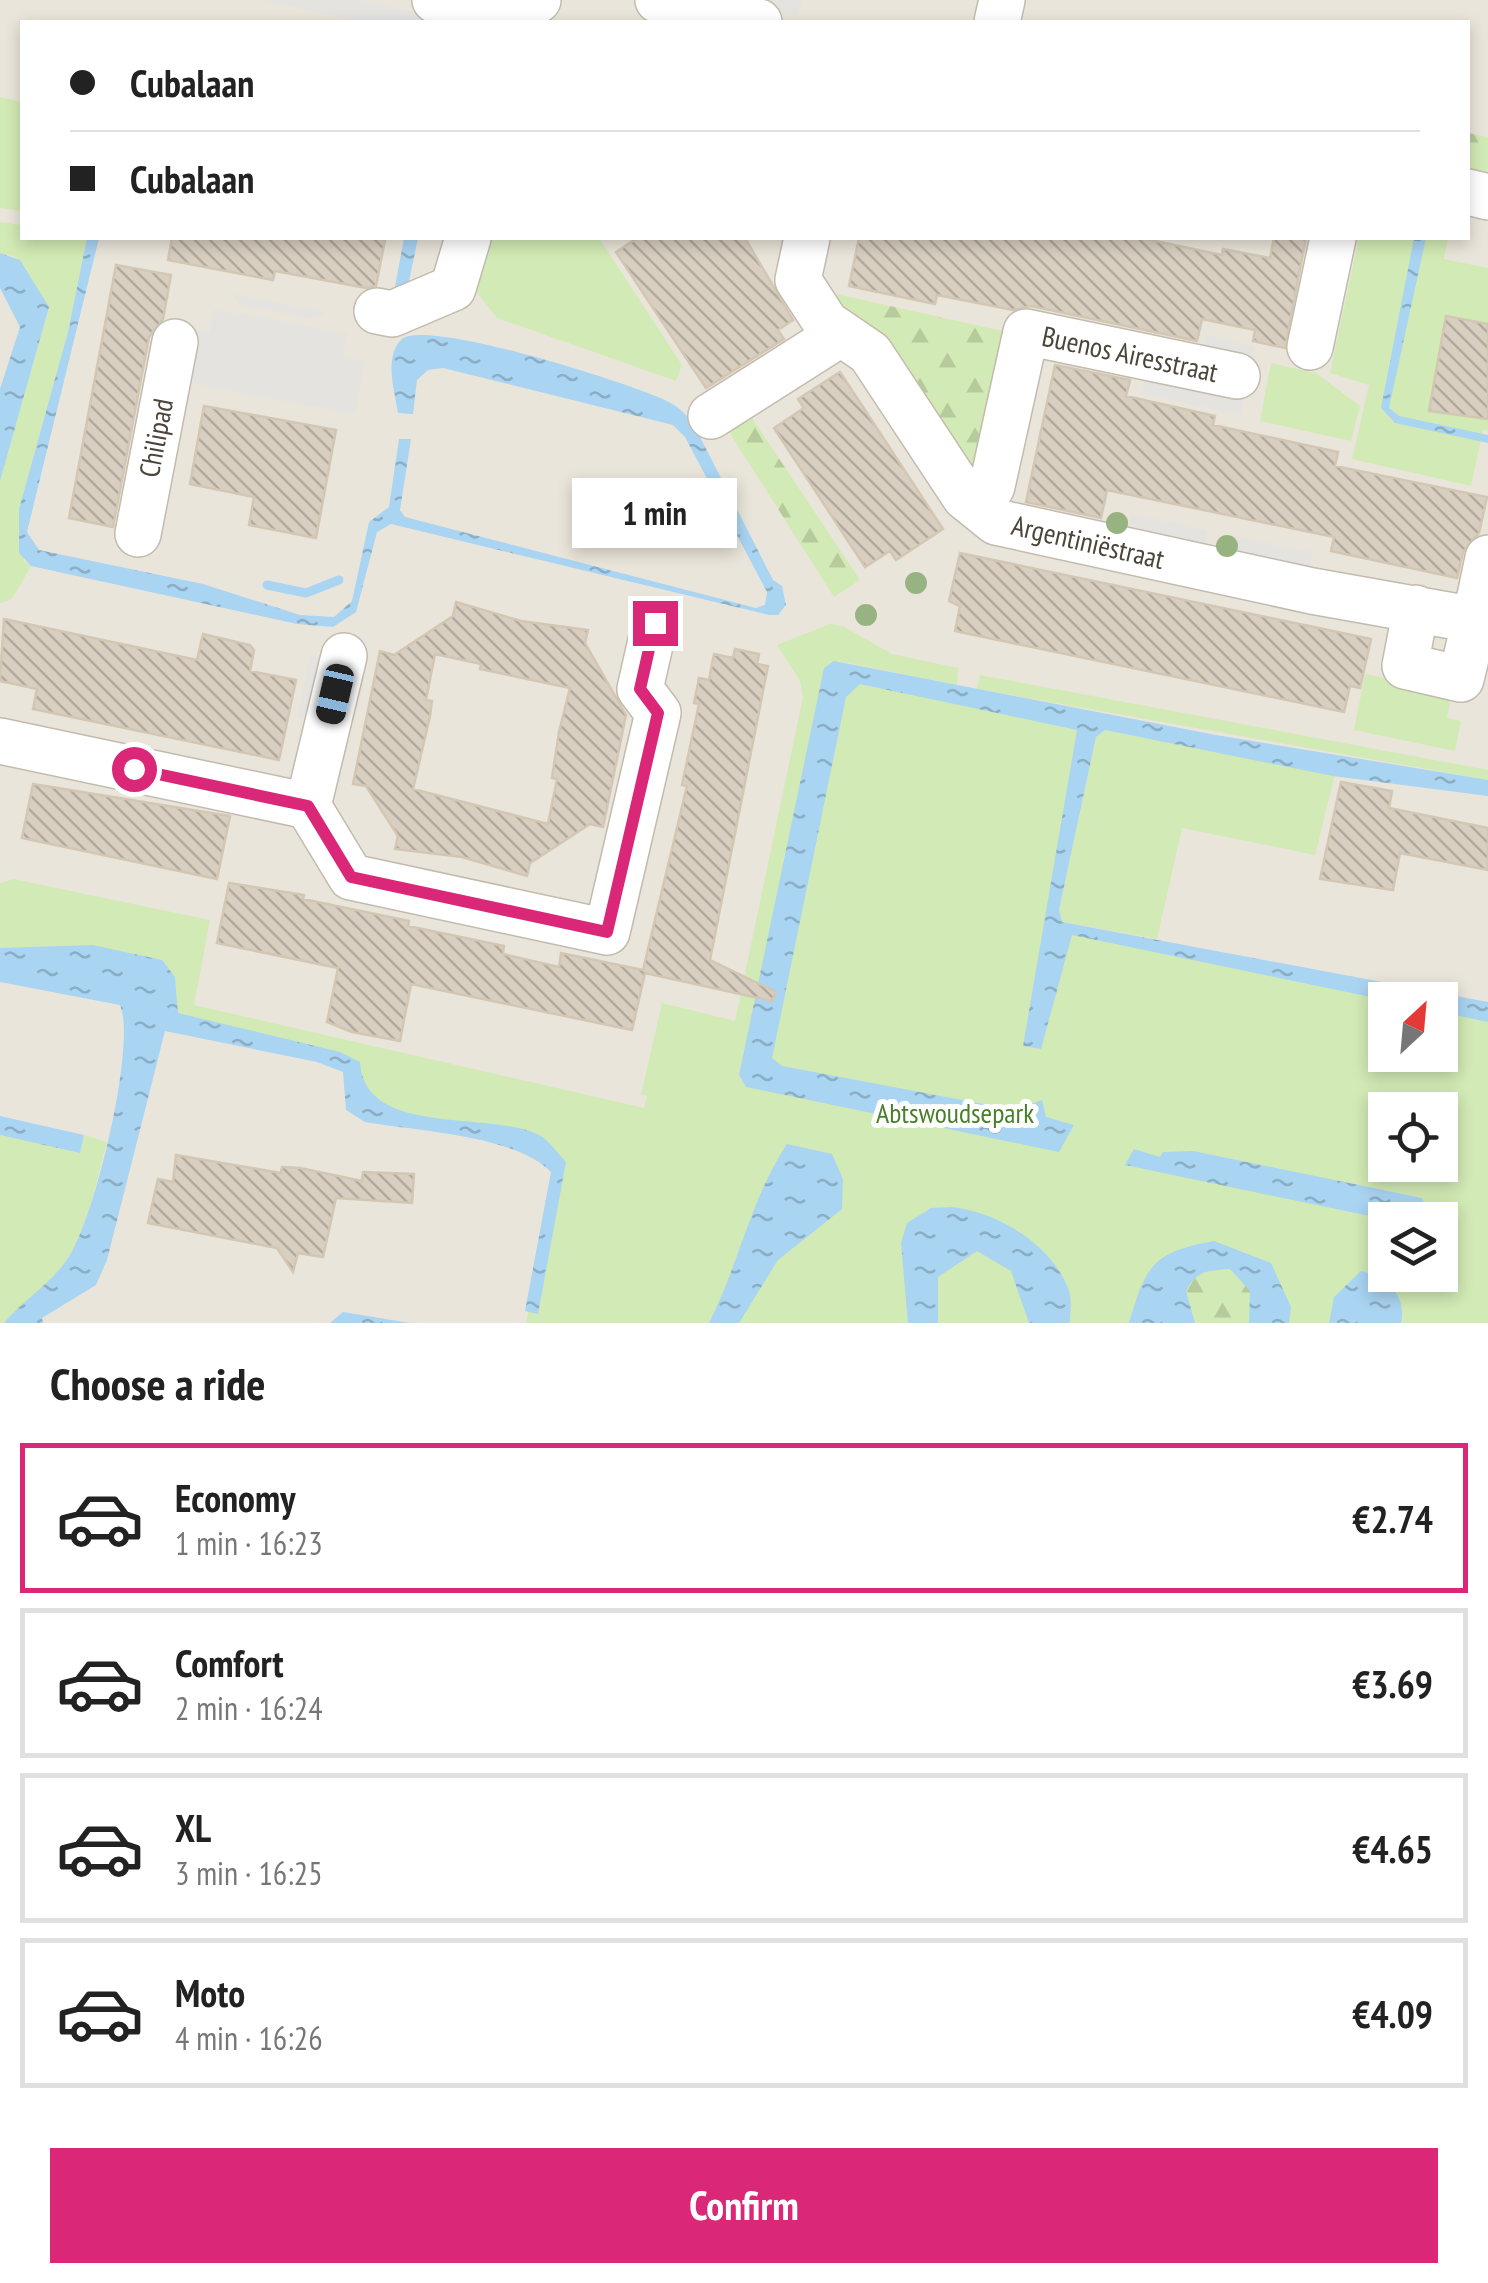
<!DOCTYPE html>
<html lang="en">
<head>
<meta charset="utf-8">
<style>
	:root { --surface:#fff; --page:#f2f2f2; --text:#222; --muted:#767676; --line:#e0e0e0; --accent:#db2777 }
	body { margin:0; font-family:"PT Sans Narrow",sans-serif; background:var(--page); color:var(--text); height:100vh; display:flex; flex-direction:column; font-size:38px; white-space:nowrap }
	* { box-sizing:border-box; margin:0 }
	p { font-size:32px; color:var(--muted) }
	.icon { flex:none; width:55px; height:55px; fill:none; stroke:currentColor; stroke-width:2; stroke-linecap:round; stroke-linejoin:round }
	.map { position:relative; height:1323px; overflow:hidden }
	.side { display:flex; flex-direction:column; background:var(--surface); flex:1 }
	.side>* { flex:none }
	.hud { position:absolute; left:20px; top:20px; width:1450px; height:220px; border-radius:0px; box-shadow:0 5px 15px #0003; display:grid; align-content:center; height:220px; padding:0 50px; background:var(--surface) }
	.needle { width:65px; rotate:26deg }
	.controls { position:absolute; left:1368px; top:982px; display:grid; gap:20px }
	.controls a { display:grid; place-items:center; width:90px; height:90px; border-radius:0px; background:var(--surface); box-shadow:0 5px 15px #0003; font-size:50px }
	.end { position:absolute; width:45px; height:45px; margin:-22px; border:12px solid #db2777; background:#fff; box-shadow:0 0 0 5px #fff }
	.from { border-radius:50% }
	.bubble { position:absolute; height:70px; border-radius:0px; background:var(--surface); box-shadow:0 5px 15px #0003; font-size:32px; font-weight:600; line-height:70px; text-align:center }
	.car { position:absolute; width:30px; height:60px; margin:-30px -15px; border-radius:12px; box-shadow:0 0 8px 2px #0007; background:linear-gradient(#222 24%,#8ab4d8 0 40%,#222 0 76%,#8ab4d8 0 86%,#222 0) }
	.hud b { display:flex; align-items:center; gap:35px; height:95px; font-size:38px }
	.hud b+b { border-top:2px solid var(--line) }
	.hud i { width:25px; height:25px; background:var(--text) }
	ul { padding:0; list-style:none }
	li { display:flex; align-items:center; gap:30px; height:150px; margin:0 20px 15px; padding:0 30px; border:5px solid var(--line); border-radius:0px }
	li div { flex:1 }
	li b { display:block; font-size:38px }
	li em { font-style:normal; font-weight:600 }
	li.active { border-color:var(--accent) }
	li>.icon { width:90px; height:90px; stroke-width:1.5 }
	h2 { padding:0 50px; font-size:45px; line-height:120px }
	.primary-button { display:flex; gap:20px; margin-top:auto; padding:20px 50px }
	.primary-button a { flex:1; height:115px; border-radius:0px; background:var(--accent); color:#fff; font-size:40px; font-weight:600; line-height:115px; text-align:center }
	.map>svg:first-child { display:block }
	.residential { fill:#eae5da; fill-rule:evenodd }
	.green { fill:#d2eab5; fill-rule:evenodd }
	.forest { fill:url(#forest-firs) }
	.parking { fill:#e5e3e0 }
	.water { fill:url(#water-ripples) }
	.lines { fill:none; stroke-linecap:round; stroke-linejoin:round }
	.stream { stroke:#a9d4f2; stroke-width:9 }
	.building { fill:url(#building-back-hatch); stroke:#d3c7b4; stroke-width:2.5; fill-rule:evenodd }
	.minor-casing { stroke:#c2bbae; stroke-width:48 }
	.minor { stroke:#fff; stroke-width:45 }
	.tree { fill:#97b381 }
	.route { stroke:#db2777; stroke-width:12 }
	.labels { text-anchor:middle; stroke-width:10; stroke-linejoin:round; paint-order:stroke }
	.street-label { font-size:28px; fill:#4b4439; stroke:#fff }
	.park-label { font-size:28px; fill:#4a7f2a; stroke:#fff }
</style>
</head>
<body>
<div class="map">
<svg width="1488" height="1323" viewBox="0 0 1488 1323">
	<defs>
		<pattern id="forest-firs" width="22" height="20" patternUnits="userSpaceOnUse" patternTransform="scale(2.5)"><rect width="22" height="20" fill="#d2eab5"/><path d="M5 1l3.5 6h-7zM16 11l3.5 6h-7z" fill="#b6ca9c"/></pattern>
		<pattern id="water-ripples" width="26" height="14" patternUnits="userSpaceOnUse" patternTransform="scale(2.5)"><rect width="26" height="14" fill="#a9d4f2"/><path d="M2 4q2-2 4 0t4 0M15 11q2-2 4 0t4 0" fill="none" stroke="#8caec5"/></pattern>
		<pattern id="building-back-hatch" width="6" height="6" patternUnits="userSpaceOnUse" patternTransform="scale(2.5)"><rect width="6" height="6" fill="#d8cfc1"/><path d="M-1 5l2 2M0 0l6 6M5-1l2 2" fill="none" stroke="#b1aa9e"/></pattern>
	</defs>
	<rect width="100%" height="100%" fill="#f6f3ec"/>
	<path class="residential" d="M0,0H1488V1323H0ZM22,22H1468V238H22ZM1385,1000H1440V1055H1385ZM1385,1110H1440V1165H1385ZM1385,1220H1440V1275H1385Z"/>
	<path class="green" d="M0,97L22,102V211L0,208Z
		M0,222L22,225V238H87L68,332L19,509L24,561L31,566L12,599L0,603V481L49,307L16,257L0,253Z
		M478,238H599L682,365L676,381L497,318L475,290Z
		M1359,238H1448L1444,259L1488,268V430H1483L1471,486L1352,459L1369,385L1330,373Z
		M1271,363L1316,373L1360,406L1351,441L1260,421Z
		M830,624L843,626L892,654L958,668L957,685L838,661L840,671L1086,718L1051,925L1385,1000V1055H1440V1003L1488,1013V1323H526L557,1167L539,1149L367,1110L352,1058L178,1013L175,978L0,948V883L13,879L210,920L194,1005L644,1108L647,1096L641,1095L662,1003L735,1021L803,697L800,681L777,645ZM1385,1110H1440V1165H1385ZM1385,1220H1440V1275H1385Z
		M1365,674L1452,692L1447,718L1461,721L1455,751L1354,730Z
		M980,675L1488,770V780L977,689Z
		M1105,730L1335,774L1315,855L1182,828L1157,939L1062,922L1059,910L1096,737Z
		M0,1135L80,1153L84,1135L107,1142C94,1189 86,1244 51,1281C37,1296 18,1306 4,1323H0Z"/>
	<path class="forest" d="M1468,133L1488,137V173L1468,169Z
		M818,290L1016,334L981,480Z
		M746,409L860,580L834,597L724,424Z
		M1230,1269L1250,1290L1249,1323H1195L1186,1291C1197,1270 1207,1271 1230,1269Z"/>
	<path class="parking" d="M260,0H356L460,22H364Z
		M719,0H802L798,16Z
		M232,294L327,312L316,319L240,305Z
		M214,309L347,334L343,357L365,361L355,414L173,380L182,327L209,332Z
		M1206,335L1255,346L1241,415L1142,394L1149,363L1198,373Z
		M1131,514L1208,530L1203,551L1127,536Z
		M1236,537L1313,552L1308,574L1232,559Z
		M310,655L329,659L316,721L297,717Z"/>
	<path class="water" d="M87,238H99L27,532L39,550L203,584L300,615L334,617L352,601L369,522L389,507L399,439H411L400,510L405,517L756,608L765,605L767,592L685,437L673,425L443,368L428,370L417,380L413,414L398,413C395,393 383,356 402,339C427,318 636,385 669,402C682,409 689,417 696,429L773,580L782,586L786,605L778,615H769L391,524L377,532L356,612L333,627L297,624L31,566L19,553V509L68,332Z
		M404,238H418L407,291L394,292Z
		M1414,238H1426L1389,408L1399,416L1488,435V443L1395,423L1381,408Z
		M0,253L20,260L49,307L0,481V389L20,327L0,288Z
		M834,661L1216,735L1488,780V796L1333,776L1105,730L1096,737L1059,910L1062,922L1488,1002V1022L1440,1012V1000H1385L1072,935L1041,1049L1023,1046L1077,730L860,684L846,697L772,1058L782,1066L1015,1110L1042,1100L1046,1117L1074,1125L1059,1152L746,1087L739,1075L824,668Z
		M93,945L162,960L175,977L178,1013L340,1052L360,1062C364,1138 490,1110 539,1135C549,1140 558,1154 566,1162L538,1314L525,1311L551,1172C515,1135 416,1131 365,1122L346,1110L343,1072L317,1062L165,1031L107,1260L96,1285L42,1318L43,1323H4C24,1299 51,1284 68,1258C94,1221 137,1044 120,1005L0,982V948Z
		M0,1116L84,1135L80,1153L0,1135Z
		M787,1144L832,1154L843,1179L842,1209L778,1260L739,1323H709C739,1264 751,1198 787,1144Z
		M1134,1149L1160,1157L1163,1152L1193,1151L1422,1198L1428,1213L1425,1220H1389L1125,1165Z
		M952,1207C998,1212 1053,1245 1069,1291C1072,1300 1070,1313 1070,1323H1029L1011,1271L977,1251L938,1277V1323H908L901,1243L907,1223L931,1208Z
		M1214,1241L1271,1263L1291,1307L1289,1323H1249L1250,1291L1230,1269C1207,1271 1197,1270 1186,1291L1195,1323H1129C1146,1265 1153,1252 1214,1241Z
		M1361,1271C1387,1277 1407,1295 1401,1323H1329L1334,1297Z
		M343,1312L410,1323H330Z"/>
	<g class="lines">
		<path class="stream" d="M267,585L306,593L339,580"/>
	</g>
	<path class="building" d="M172,238H372L385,240L376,286L366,288L275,271L273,280L168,260Z
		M637,238H745L793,320L778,330L784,339L706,388L616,252Z
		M859,238H1141L1222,255L1223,249L1270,258L1274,238H1306L1285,348L1253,341L1255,330L1202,319L1197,341L1031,306L1013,310L937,295L935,304L849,286Z
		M116,265L171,275L163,319L149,337L113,527L69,518Z
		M1446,316L1488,324V419L1429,411Z
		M1055,365L1130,380L1126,396L1215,416L1213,425L1338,452L1335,466L1487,497L1479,533L1463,552L1457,578L1331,551L1334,537L1107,490L1101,518L1026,502Z
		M840,372L943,529L896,560L890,551L865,567L774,428L804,408L798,399Z
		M204,406L336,430L316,538L249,525L254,497L190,484Z
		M960,553L1371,639L1360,688L1350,686L1344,712L955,631L960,606L949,601Z
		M456,602L521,621L588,630L585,643L626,715L603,827L590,824L555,847L530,863L527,876L462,857L395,849L398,836L366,786L353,784L380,651L394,655L453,616ZM435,654L481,664L480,669L570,688L559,732L552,778L557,779L548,824L413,789L430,716L432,701L426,700Z
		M4,619L197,660L203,634L250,645L254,650L250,671L296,680L279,760L33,709L37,689L0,681Z
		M735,649L759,654L757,664L768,666L710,960L776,992L772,1001L645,973L632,1030L411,984L400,1041L352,1032L327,1022L338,968L217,943L229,883L304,895L303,899L409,921L408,926L504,946L503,954L559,967L561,953L643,970L687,786L682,785L699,704L694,703L699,678L709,680L714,654L733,658Z
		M1341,782L1392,791L1389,808L1488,828V870L1400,853L1393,890L1320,879Z
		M33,784L230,816L217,879L22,838Z
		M176,1155L281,1173L282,1167L300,1168L362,1181L363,1172L414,1174L412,1203L336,1198L323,1257L298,1253L293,1272L277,1248L148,1223L158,1179L173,1182Z"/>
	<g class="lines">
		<defs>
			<path id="minor" d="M435,0L471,7L538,0
				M658,0L759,22
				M997,22L1002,0
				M1468,192L1488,197
				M807,238L798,280L826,323L870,353L965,497L996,522L1312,591L1475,620L1488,558
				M377,311L392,314L453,288L468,238
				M1310,347L1333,238
				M711,416L840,334
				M980,509L992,486L1026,332L1237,376
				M138,534L175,342
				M1416,608L1405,666L1461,679L1475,620
				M0,741L308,806L351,877L607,932L658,713L640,689L655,623
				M308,806L344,656"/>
		</defs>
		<use href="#minor" class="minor-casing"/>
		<use href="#minor" class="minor"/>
	</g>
	<g class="tree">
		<circle cx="1117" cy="523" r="11"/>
		<circle cx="1227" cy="546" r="11"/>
		<circle cx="916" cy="583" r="11"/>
		<circle cx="866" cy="615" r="11"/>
	</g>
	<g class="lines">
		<path class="route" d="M134,769L308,806L351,877L607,932L658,713L640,689L655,623"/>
	</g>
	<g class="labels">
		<g class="street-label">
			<text transform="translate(1130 354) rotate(12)" y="10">Buenos Airesstraat</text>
			<text transform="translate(156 438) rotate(-79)" y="10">Chilipad</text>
			<text transform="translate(1088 542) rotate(13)" y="10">Argentiniëstraat</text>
		</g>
		<g class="park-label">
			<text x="955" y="1123">Abtswoudsepark</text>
		</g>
	</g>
</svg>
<div class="controls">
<a><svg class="needle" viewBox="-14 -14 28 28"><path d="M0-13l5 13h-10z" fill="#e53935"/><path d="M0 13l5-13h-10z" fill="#767676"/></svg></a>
<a><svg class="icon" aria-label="locate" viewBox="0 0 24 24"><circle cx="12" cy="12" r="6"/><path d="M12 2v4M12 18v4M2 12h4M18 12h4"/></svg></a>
<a><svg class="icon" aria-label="layers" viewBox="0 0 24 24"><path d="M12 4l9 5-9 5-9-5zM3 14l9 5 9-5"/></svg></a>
</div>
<i class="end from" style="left:134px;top:769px"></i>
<i class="end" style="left:655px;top:623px"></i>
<div class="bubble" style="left:572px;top:478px;width:165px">1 min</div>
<i class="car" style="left:335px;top:694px;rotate:193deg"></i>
<div class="hud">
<b><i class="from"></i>Cubalaan</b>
<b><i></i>Cubalaan</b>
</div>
</div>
<section class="side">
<h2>Choose a ride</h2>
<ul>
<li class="active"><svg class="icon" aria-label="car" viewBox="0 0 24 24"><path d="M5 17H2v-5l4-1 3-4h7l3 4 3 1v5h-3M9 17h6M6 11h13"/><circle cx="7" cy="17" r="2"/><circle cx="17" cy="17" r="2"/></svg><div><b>Economy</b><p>1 min · 16:23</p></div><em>€2.74</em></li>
<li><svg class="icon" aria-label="car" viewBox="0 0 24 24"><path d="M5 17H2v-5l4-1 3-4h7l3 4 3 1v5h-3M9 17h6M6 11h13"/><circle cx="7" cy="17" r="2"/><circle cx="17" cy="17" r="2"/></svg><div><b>Comfort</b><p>2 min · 16:24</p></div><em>€3.69</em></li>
<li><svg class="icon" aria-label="car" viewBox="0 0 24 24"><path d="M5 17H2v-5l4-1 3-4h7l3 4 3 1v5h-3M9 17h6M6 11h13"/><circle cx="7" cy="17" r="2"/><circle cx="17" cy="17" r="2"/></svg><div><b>XL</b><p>3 min · 16:25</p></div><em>€4.65</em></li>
<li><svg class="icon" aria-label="car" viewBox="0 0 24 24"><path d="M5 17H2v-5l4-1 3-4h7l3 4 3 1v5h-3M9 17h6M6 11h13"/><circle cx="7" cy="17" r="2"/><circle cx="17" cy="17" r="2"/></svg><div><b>Moto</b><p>4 min · 16:26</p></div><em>€4.09</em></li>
</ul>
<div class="primary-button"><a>Confirm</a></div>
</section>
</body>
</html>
